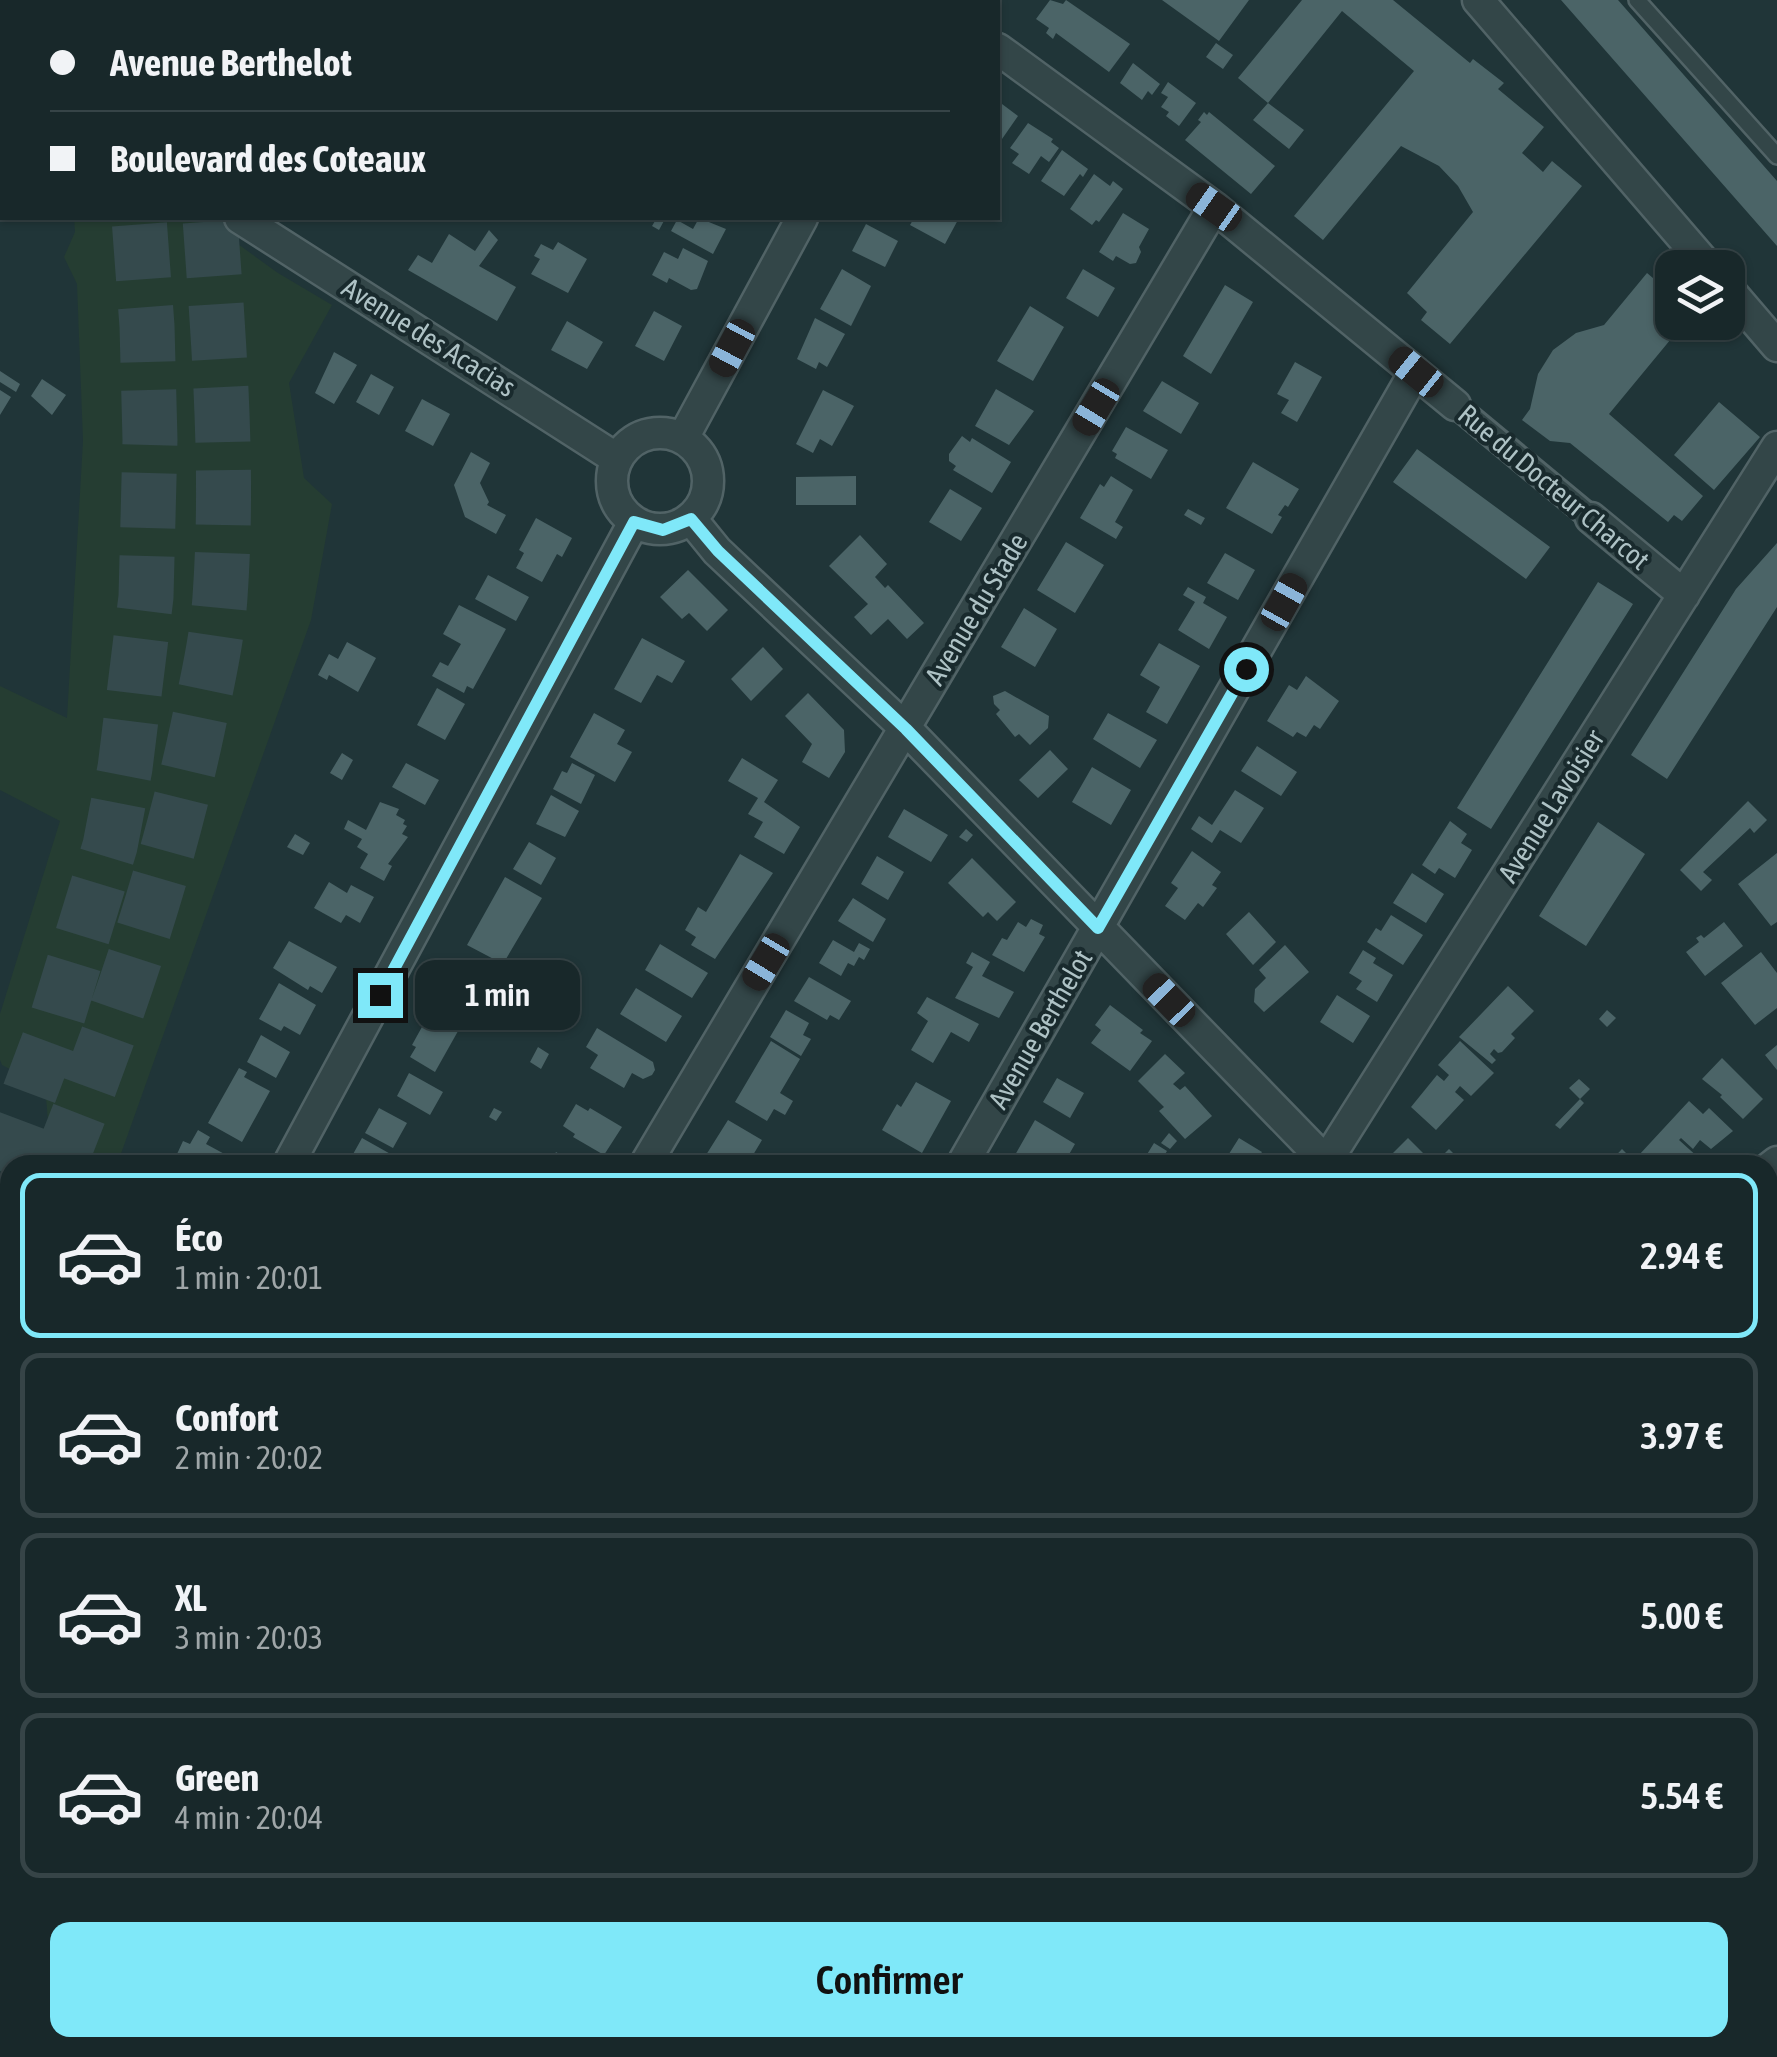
<!DOCTYPE html>
<html lang="fr">
<head>
<meta charset="utf-8">
<style>
	:root { --surface:#18282a; --page:#253436; --text:#f1f3f6; --muted:#9fa6a8; --line:#364447; --accent:#7fe8f9 }
	body { margin:0; font-family:"Asap Condensed",sans-serif; background:var(--page); color:var(--text); height:100vh; display:flex; flex-direction:column; font-size:38px; white-space:nowrap }
	* { box-sizing:border-box; margin:0 }
	p { font-size:32px; color:var(--muted) }
	.icon { flex:none; width:55px; height:55px; fill:none; stroke:currentColor; stroke-width:2; stroke-linecap:round; stroke-linejoin:round }
	.map { position:relative; flex:1; overflow:hidden }
	.sheet { position:absolute; left:0px; top:1155px; width:1778px; height:902px; display:flex; flex-direction:column; background:var(--surface); border-radius:30px 30px 0 0; box-shadow:0 2px 8px #0004,0 0 0 2px var(--line) }
	.sheet>* { flex:none }
	.top-card { position:absolute; left:0px; top:0px; width:1000px; height:220px; box-shadow:0 2px 8px #0004,0 0 0 2px var(--line); display:grid; align-content:center; height:220px; padding:0 50px; background:var(--surface) }
	.fabs { position:absolute; left:1655px; top:250px; display:grid; gap:20px }
	.fabs a { display:grid; place-items:center; width:90px; height:90px; border-radius:20px; background:var(--surface); box-shadow:0 2px 8px #0004,0 0 0 2px var(--line); font-size:50px }
	.end { position:absolute; width:45px; height:45px; margin:-22px; border:12px solid #7fe8f9; background:#111; box-shadow:0 0 0 5px #111 }
	.from { border-radius:50% }
	.bubble { position:absolute; height:70px; border-radius:20px; background:var(--surface); box-shadow:0 2px 8px #0004,0 0 0 2px var(--line); font-size:32px; font-weight:600; line-height:70px; text-align:center }
	.car { position:absolute; width:30px; height:60px; margin:-30px -15px; border-radius:12px; box-shadow:0 0 8px 2px #0007; background:linear-gradient(#222 24%,#8ab4d8 0 40%,#222 0 76%,#8ab4d8 0 86%,#222 0) }
	.top-card b { display:flex; align-items:center; gap:35px; height:95px; font-size:38px }
	.top-card b+b { border-top:2px solid var(--line) }
	.top-card i { width:25px; height:25px; background:var(--text) }
	ul { padding:18px 0 0; list-style:none }
	li { display:flex; align-items:center; gap:30px; height:165px; margin:0 20px 15px; padding:0 30px; border:5px solid var(--line); border-radius:20px }
	li div { flex:1 }
	li b { display:block; font-size:38px }
	li em { font-style:normal; font-weight:600 }
	li.selected { border-color:var(--accent) }
	li>.icon { width:90px; height:90px; stroke-width:1.5 }
	.button { display:flex; gap:20px; margin-top:auto; padding:20px 50px }
	.button a { flex:1; height:115px; border-radius:20px; background:var(--accent); color:#111; font-size:40px; font-weight:600; line-height:115px; text-align:center }
	.map>svg:first-child { display:block }
	.green { fill:#253d32 }
	.building { fill:#4b6467 }
	.lines { fill:none; stroke-linecap:round; stroke-linejoin:round }
	.motorway-tunnel { stroke:#354a4d; stroke-width:55; stroke-dasharray:55 28; stroke-linecap:butt }
	.service-casing { stroke:#516366; stroke-width:20 }
	.pedestrian-casing { stroke:#516366; stroke-width:28 }
	.minor-casing { stroke:#516366; stroke-width:35 }
	.service { stroke:#334648; stroke-width:15 }
	.pedestrian { stroke:#334648; stroke-width:22 }
	.minor { stroke:#334648; stroke-width:30 }
	.route { stroke:#7fe8f9; stroke-width:12 }
	.labels { text-anchor:middle; stroke-width:8; stroke-linejoin:round; paint-order:stroke }
	.street-label { font-size:28px; fill:#aec2c5; stroke:#192a2d }
</style>
</head>
<body>
<div class="map">
<svg width="1777" height="2057" viewBox="0 0 1777 2057">
	<rect width="100%" height="100%" fill="#203538"/>
	<path class="green" d="M0,0H260L264,2H2V41Z
		M74,218H202L278,273L332,305L289,383L304,478L332,504L311,620L117,1165H52L45,1087L2,1065L0,1060V1014L60,821L0,790V686L67,718L83,441L77,284L64,257L75,232Z
		M10,1269V1520L0,1527V1286Z"/>
	<path class="building" d="M1050,0L1063,4L1066,0L1130,44L1109,72L1056,33L1053,39L1046,33L1049,28L1036,19Z
		M1162,0H1249L1219,41Z
		M1302,0H1393L1470,63L1473,59L1504,83L1498,89L1544,127L1522,153L1543,172L1552,161L1582,186L1450,344L1421,320L1427,312L1407,293L1473,212L1458,186L1439,166L1401,146L1323,240L1294,216L1414,71L1342,11L1268,103L1238,78Z
		M1561,0H1618L1777,181V246Z
		M1216,43L1233,55L1223,69L1206,57Z
		M1133,63L1160,84L1152,95L1148,91L1142,100L1120,83Z
		M1168,82L1196,103L1179,126L1166,116L1169,112L1161,107L1168,97L1161,93Z
		M998,101L1018,116L1002,139L998,136Z
		M1268,103L1304,130L1289,149L1253,120Z
		M1204,112L1207,115L1209,112L1275,166L1251,194L1185,140L1201,122L1198,120Z
		M1028,123L1053,139L1051,142L1059,148L1049,162L1041,156L1029,174L1012,163L1019,154L1010,148Z
		M1062,150L1088,169L1083,177L1080,174L1064,196L1041,181Z
		M1094,174L1110,186L1113,181L1123,189L1099,222L1096,220L1092,225L1070,209Z
		M1123,213L1149,229L1139,247L1141,252L1136,263L1130,264L1116,256L1113,261L1099,252Z
		M648,218H663L665,219L659,230L652,226L655,221Z
		M699,218L726,229L713,254L671,231L677,220L693,229Z
		M914,218H959L945,244L910,225Z
		M866,224L898,241L885,267L852,251Z
		M489,230L498,240L479,266L516,287L497,321L408,270L418,255L432,263L449,234L475,251Z
		M558,242L587,259L568,293L531,274L540,259L534,256L541,244L553,250Z
		M683,248L708,261L697,289L691,290L669,278L667,283L652,275L664,252L678,259Z
		M842,269L871,286L851,326L820,309Z
		M1083,269L1115,288L1098,317L1066,298Z
		M1647,273L1672,294V322H1685L1609,414L1703,496L1682,521L1674,515L1668,522L1570,443L1550,441L1522,420L1530,409L1538,374L1553,350L1576,333L1604,325Z
		M1225,285L1253,302L1211,374L1183,356Z
		M1030,306L1064,327L1033,381L997,361Z
		M654,311L682,326L664,361L635,346Z
		M815,318L845,334L827,367L819,362L816,369L797,359Z
		M567,321L603,342L587,369L551,350Z
		M334,352L357,365L334,404L315,393Z
		M1295,362L1322,377L1297,422L1281,413L1289,400L1277,394Z
		M0,371L20,384L16,392L0,382Z
		M371,374L394,387L379,415L356,402Z
		M42,379L66,395L52,415L31,396Z
		M1162,381L1199,403L1181,434L1143,411Z
		M996,389L1034,411L1009,445L975,426Z
		M0,390L11,397L0,415Z
		M823,390L854,406L832,446L820,439L813,453L796,444Z
		M422,399L450,414L433,446L405,431Z
		M1719,402L1760,437L1714,490L1674,455Z
		M1126,427L1168,450L1151,479L1115,458L1117,454L1112,451Z
		M962,436L970,442L972,438L1011,462L992,493L953,470L956,466L949,461V454Z
		M1417,449L1550,547L1526,579L1393,482Z
		M471,452L490,463L480,483L489,502L487,505L506,515L496,534L465,517L454,485Z
		M1253,462L1299,489L1288,507L1285,505L1278,515L1282,517L1272,534L1226,508Z
		M856,476V505H796V477Z
		M1111,476L1133,490L1115,522L1123,527L1116,539L1080,518L1100,484L1104,487Z
		M950,489L982,508L961,541L929,522Z
		M1188,509L1205,518L1201,525L1184,515Z
		M536,518L572,538L562,557L557,554L542,582L516,568L524,553L519,550Z
		M860,535L887,564L875,577L885,588L888,585L924,623L907,639L888,619L871,635L854,617L868,604L829,566Z
		M1066,542L1104,565L1075,613L1037,590Z
		M1777,543V607L1667,779L1631,755L1736,589Z
		M1225,553L1255,570L1238,600L1207,583Z
		M688,570L728,610L707,631L689,613L682,619L660,597Z
		M488,575L529,597L516,621L475,599Z
		M1598,582L1633,604L1491,829L1457,808Z
		M1188,587L1206,597L1203,603L1227,617L1209,649L1178,630L1195,602L1183,595Z
		M459,605L506,629L473,689L467,686L464,693L432,676L440,662L448,666L461,644L443,634Z
		M1024,608L1057,629L1035,667L1001,647Z
		M642,638L685,661L672,683L657,675L641,703L614,689Z
		M347,642L376,658L358,692L329,675L327,680L318,675L329,654L338,659Z
		M1159,643L1200,666L1167,724L1146,712L1160,687L1140,675Z
		M763,647L783,669L751,701L731,679Z
		M1306,676L1339,701L1320,729L1314,725L1306,737L1297,732L1293,737L1267,721L1289,685L1297,690Z
		M437,688L465,704L445,740L417,725Z
		M1005,691L1049,716L1048,728L1030,745L1019,734L1015,737L996,714L1000,710L994,704L993,696Z
		M808,693L844,730L845,752L829,778L802,762L812,744L785,716Z
		M594,713L625,730L617,744L632,752L615,782L570,757Z
		M1108,713L1157,740L1140,768L1093,739Z
		M1257,746L1297,772L1281,796L1241,771Z
		M1050,750L1068,769L1038,798L1019,780Z
		M342,753L353,760L342,780L330,773Z
		M742,758L778,780L764,802L800,827L784,854L754,837L763,822L748,814L758,798L728,781Z
		M406,763L439,780L425,805L392,787Z
		M572,763L595,775L581,804L553,789L562,771L567,773Z
		M1092,767L1131,790L1111,825L1072,802Z
		M1235,790L1264,808L1241,843L1220,830L1212,843L1191,829L1199,816L1212,825Z
		M551,795L579,811L565,837L536,824Z
		M1748,801L1767,820L1754,833L1750,828L1703,872L1712,880L1701,891L1680,870Z
		M380,802L399,809L396,815L405,820L403,824L407,826L402,834L408,837L388,864L392,866L384,881L360,868L368,854L357,847L362,839L344,829L348,820L366,830Z
		M904,809L948,835L931,862L888,837Z
		M1450,821L1467,834L1461,843L1472,850L1455,878L1439,868L1435,874L1422,865Z
		M1598,822L1645,854L1586,946L1539,916Z
		M966,829L973,835L967,842L959,837Z
		M295,834L310,843L303,855L287,847Z
		M529,842L556,858L541,885L513,869Z
		M1192,851L1221,872L1212,885L1217,888L1203,907L1198,903L1185,920L1165,906L1178,888L1171,883Z
		M1777,853V922L1771,926L1738,884Z
		M740,854L773,873L715,959L691,945L696,937L685,930L698,907L706,912Z
		M877,856L904,872L888,900L861,884Z
		M972,858L1016,902L997,921L988,912L983,917L948,883Z
		M1412,873L1444,894L1426,923L1393,903Z
		M505,877L542,898L503,964L467,945Z
		M329,882L347,893L351,885L374,897L360,923L346,915L341,923L314,908Z
		M853,898L886,919L873,942L838,921Z
		M1249,912L1276,942L1253,965L1226,934Z
		M1391,915L1423,935L1403,965L1367,942L1376,928L1381,931Z
		M1031,919L1043,925L1039,934L1045,937L1024,972L992,955L1002,938L1007,940L1018,922L1026,927Z
		M1724,922L1743,946L1705,976L1686,952L1699,942L1696,938L1701,935L1704,938Z
		M833,940L854,952L859,943L870,949L864,960L859,957L854,966L848,963L841,976L819,963Z
		M289,941L337,967L322,993L310,986L308,990L273,968Z
		M660,944L708,973L692,998L645,970Z
		M1285,945L1309,972L1264,1012L1254,1002L1255,989L1266,978L1259,970Z
		M1363,950L1376,958L1373,963L1393,975L1377,1002L1356,989L1362,981L1349,973Z
		M972,952L990,962L982,976L1014,992L999,1018L955,998L973,967L966,963Z
		M1761,952L1777,973V1008L1755,1025L1721,983Z
		M457,961L495,982L490,993L494,995L486,1008L450,989L456,976L451,973Z
		M809,977L851,1001L839,1020L830,1015L827,1020L794,1001Z
		M279,983L316,1005L300,1035L284,1026L281,1031L259,1019Z
		M1508,986L1534,1011L1511,1034L1515,1038L1502,1052L1498,1053L1494,1049L1490,1054L1496,1060L1492,1064L1459,1037Z
		M636,988L682,1016L666,1042L620,1014Z
		M1337,995L1370,1016L1353,1043L1320,1022Z
		M927,997L979,1024L969,1042L951,1032L933,1063L911,1050L928,1021L917,1013Z
		M1110,1005L1143,1030L1140,1033L1152,1041L1130,1071L1091,1043L1101,1030L1095,1025Z
		M436,1010L462,1024L435,1072L410,1057L416,1047L412,1045L428,1016L432,1019Z
		M786,1010L809,1023L803,1035L811,1039L801,1056L770,1037Z
		M1607,1010L1616,1018L1607,1027L1599,1019Z
		M597,1028L653,1062L655,1070L652,1075L643,1079L632,1073L624,1088L590,1068L598,1055L586,1047Z
		M261,1035L290,1052L276,1078L247,1062Z
		M771,1041L800,1059L780,1093L793,1101L785,1115L774,1109L767,1121L735,1102Z
		M1460,1041L1494,1073L1471,1096L1460,1086L1455,1092L1464,1100L1436,1130L1411,1107L1437,1075L1444,1081L1449,1075L1438,1065Z
		M1777,1045V1070L1765,1055Z
		M538,1047L549,1054L541,1069L530,1062Z
		M1165,1054L1185,1073L1173,1084L1180,1090L1185,1086L1212,1116L1185,1139L1159,1111L1164,1107L1138,1081Z
		M1722,1058L1763,1099L1743,1119L1720,1097L1722,1095L1702,1079Z
		M239,1068L247,1072L244,1077L270,1091L242,1142L208,1123Z
		M409,1073L443,1092L430,1115L397,1096Z
		M1057,1078L1084,1093L1070,1118L1043,1102Z
		M1579,1079L1590,1089L1580,1099L1584,1103L1560,1129L1555,1125L1580,1099L1569,1088Z
		M916,1082L951,1101L922,1153L882,1130L897,1104L901,1107Z
		M1689,1101L1703,1114L1709,1108L1733,1131L1711,1149L1700,1140L1693,1149L1681,1138L1679,1140L1700,1159L1694,1165H1650L1639,1155Z
		M576,1104L588,1111L590,1108L622,1127L604,1155L573,1137L575,1134L563,1126Z
		M379,1108L407,1123L393,1148L365,1133Z
		M494,1108L502,1112L496,1121L489,1117Z
		M728,1120L762,1140L747,1165H723L706,1155Z
		M1035,1120L1075,1144L1063,1165H1014L1019,1157L1015,1155Z
		M198,1130L210,1137L206,1144L230,1157L225,1165H172L183,1141L190,1144Z
		M1169,1133L1177,1141L1170,1149L1161,1143Z
		M362,1138L403,1161L401,1165H347Z
		M1239,1138L1262,1152L1253,1165H1222Z
		M1408,1138L1431,1161L1427,1165H1397L1389,1157Z
		M1154,1143L1167,1151L1159,1164L1146,1156Z
		M1449,1149L1465,1165H1433Z
		M1622,1149L1638,1165H1607Z
		M556,1152L577,1165H549Z
		M1777,1369V1456L1768,1447V1380Z
		M1774,1796L1777,1799V1814L1768,1824V1803Z
		M1768,1839L1777,1848V1855L1768,1866Z
		M0,1953L10,1956V2038L0,2034Z
		M1768,1982L1777,1990V2036L1771,2042L1768,2039Z
		M0,2043L30,2054L29,2057H0Z
		M40,2048H275L301,2056L66,2057Z
		M425,2048H499L501,2057H423Z
		M561,2048H676L701,2057H558Z
		M845,2048H951L976,2057H842Z
		M1152,2048H1185L1178,2057H1163Z
		M1208,2048H1235L1244,2057H1210L1204,2051Z
		M1566,2048H1619L1629,2057H1558Z"/>
	<g class="lines">
		<path class="motorway-tunnel" d="M100,0V2
			M179,0L180,2
			M59,1165C115,1024 165,880 197,731C206,687 217,642 220,597C229,470 219,344 210,218
			M0,1171L55,1025L110,846L125,768L146,597L150,440L147,326L139,218
			M0,1313L10,1288"/>
		<defs>
			<path id="service" d="M1637,0L1777,156
				M1768,1321L1777,1330
				M0,1785L10,1760"/>
			<path id="pedestrian" d="M1455,405L1591,518"/>
			<path id="minor" d="M558,0L562,2
				M928,0L932,2
				M1478,0L1709,268
				M588,2L589,0
				M998,49L1214,207L1455,405
				M0,66L2,68
				M240,218L617,459
				M1728,289L1777,346
				M612 481a48 48 0 1 1 96 0a48 48 0 1 1-96 0Z
				M683,438L802,218
				M1591,518L1684,595
				M691,519L717,551L906,729L1329,1165
				M288,1165L634,522
				M645,1165L1214,207
				M962,1165L1415,372
				M1324,1165L1777,447
				M1768,1169L1777,1162
				M0,1555L10,1543
				M0,1629L10,1642
				M1768,1939L1777,1946
				M1361,2048L1389,2057
				M781,2057L784,2048"/>
		</defs>
		<use href="#service" class="service-casing"/>
		<use href="#pedestrian" class="pedestrian-casing"/>
		<use href="#minor" class="minor-casing"/>
		<use href="#service" class="service"/>
		<use href="#pedestrian" class="pedestrian"/>
		<use href="#minor" class="minor"/>
	</g>
	<g class="lines">
		<path class="route" d="M380,995L634,522L663,530L691,519L718,551L906,729L1098,928L1246,669"/>
	</g>
	<g class="labels">
		<g class="street-label">
			<text transform="translate(429 337) rotate(32)" y="10">Avenue des Acacias</text>
			<text transform="translate(1554 487) rotate(40)" y="10">Rue du Docteur Charcot</text>
			<text transform="translate(976 609) rotate(-59)" y="10">Avenue du Stade</text>
			<text transform="translate(1551 806) rotate(-58)" y="10">Avenue Lavoisier</text>
			<text transform="translate(1040 1029) rotate(-60)" y="10">Avenue Berthelot</text>
		</g>
	</g>
</svg>
<div class="fabs">
<a><svg class="icon" aria-label="layers" viewBox="0 0 24 24"><path d="M12 4l9 5-9 5-9-5zM3 14l9 5 9-5"/></svg></a>
</div>
<i class="end from" style="left:1246px;top:669px"></i>
<i class="end" style="left:380px;top:995px"></i>
<div class="bubble" style="left:415px;top:960px;width:165px">1 min</div>
<i class="car" style="left:1214px;top:207px;rotate:305deg"></i>
<i class="car" style="left:732px;top:348px;rotate:208deg"></i>
<i class="car" style="left:1416px;top:372px;rotate:309deg"></i>
<i class="car" style="left:1096px;top:407px;rotate:211deg"></i>
<i class="car" style="left:1284px;top:602px;rotate:29deg"></i>
<i class="car" style="left:766px;top:962px;rotate:211deg"></i>
<i class="car" style="left:1169px;top:1000px;rotate:316deg"></i>
<div class="top-card">
<b><i class="from"></i>Avenue Berthelot</b>
<b><i></i>Boulevard des Coteaux</b>
</div>
<section class="sheet">
<ul>
<li class="selected"><svg class="icon" aria-label="car" viewBox="0 0 24 24"><path d="M5 17H2v-5l4-1 3-4h7l3 4 3 1v5h-3M9 17h6M6 11h13"/><circle cx="7" cy="17" r="2"/><circle cx="17" cy="17" r="2"/></svg><div><b>Éco</b><p>1 min · 20:01</p></div><em>2.94 €</em></li>
<li><svg class="icon" aria-label="car" viewBox="0 0 24 24"><path d="M5 17H2v-5l4-1 3-4h7l3 4 3 1v5h-3M9 17h6M6 11h13"/><circle cx="7" cy="17" r="2"/><circle cx="17" cy="17" r="2"/></svg><div><b>Confort</b><p>2 min · 20:02</p></div><em>3.97 €</em></li>
<li><svg class="icon" aria-label="car" viewBox="0 0 24 24"><path d="M5 17H2v-5l4-1 3-4h7l3 4 3 1v5h-3M9 17h6M6 11h13"/><circle cx="7" cy="17" r="2"/><circle cx="17" cy="17" r="2"/></svg><div><b>XL</b><p>3 min · 20:03</p></div><em>5.00 €</em></li>
<li><svg class="icon" aria-label="car" viewBox="0 0 24 24"><path d="M5 17H2v-5l4-1 3-4h7l3 4 3 1v5h-3M9 17h6M6 11h13"/><circle cx="7" cy="17" r="2"/><circle cx="17" cy="17" r="2"/></svg><div><b>Green</b><p>4 min · 20:04</p></div><em>5.54 €</em></li>
</ul>
<div class="button"><a>Confirmer</a></div>
</section>
</div>
</body>
</html>
